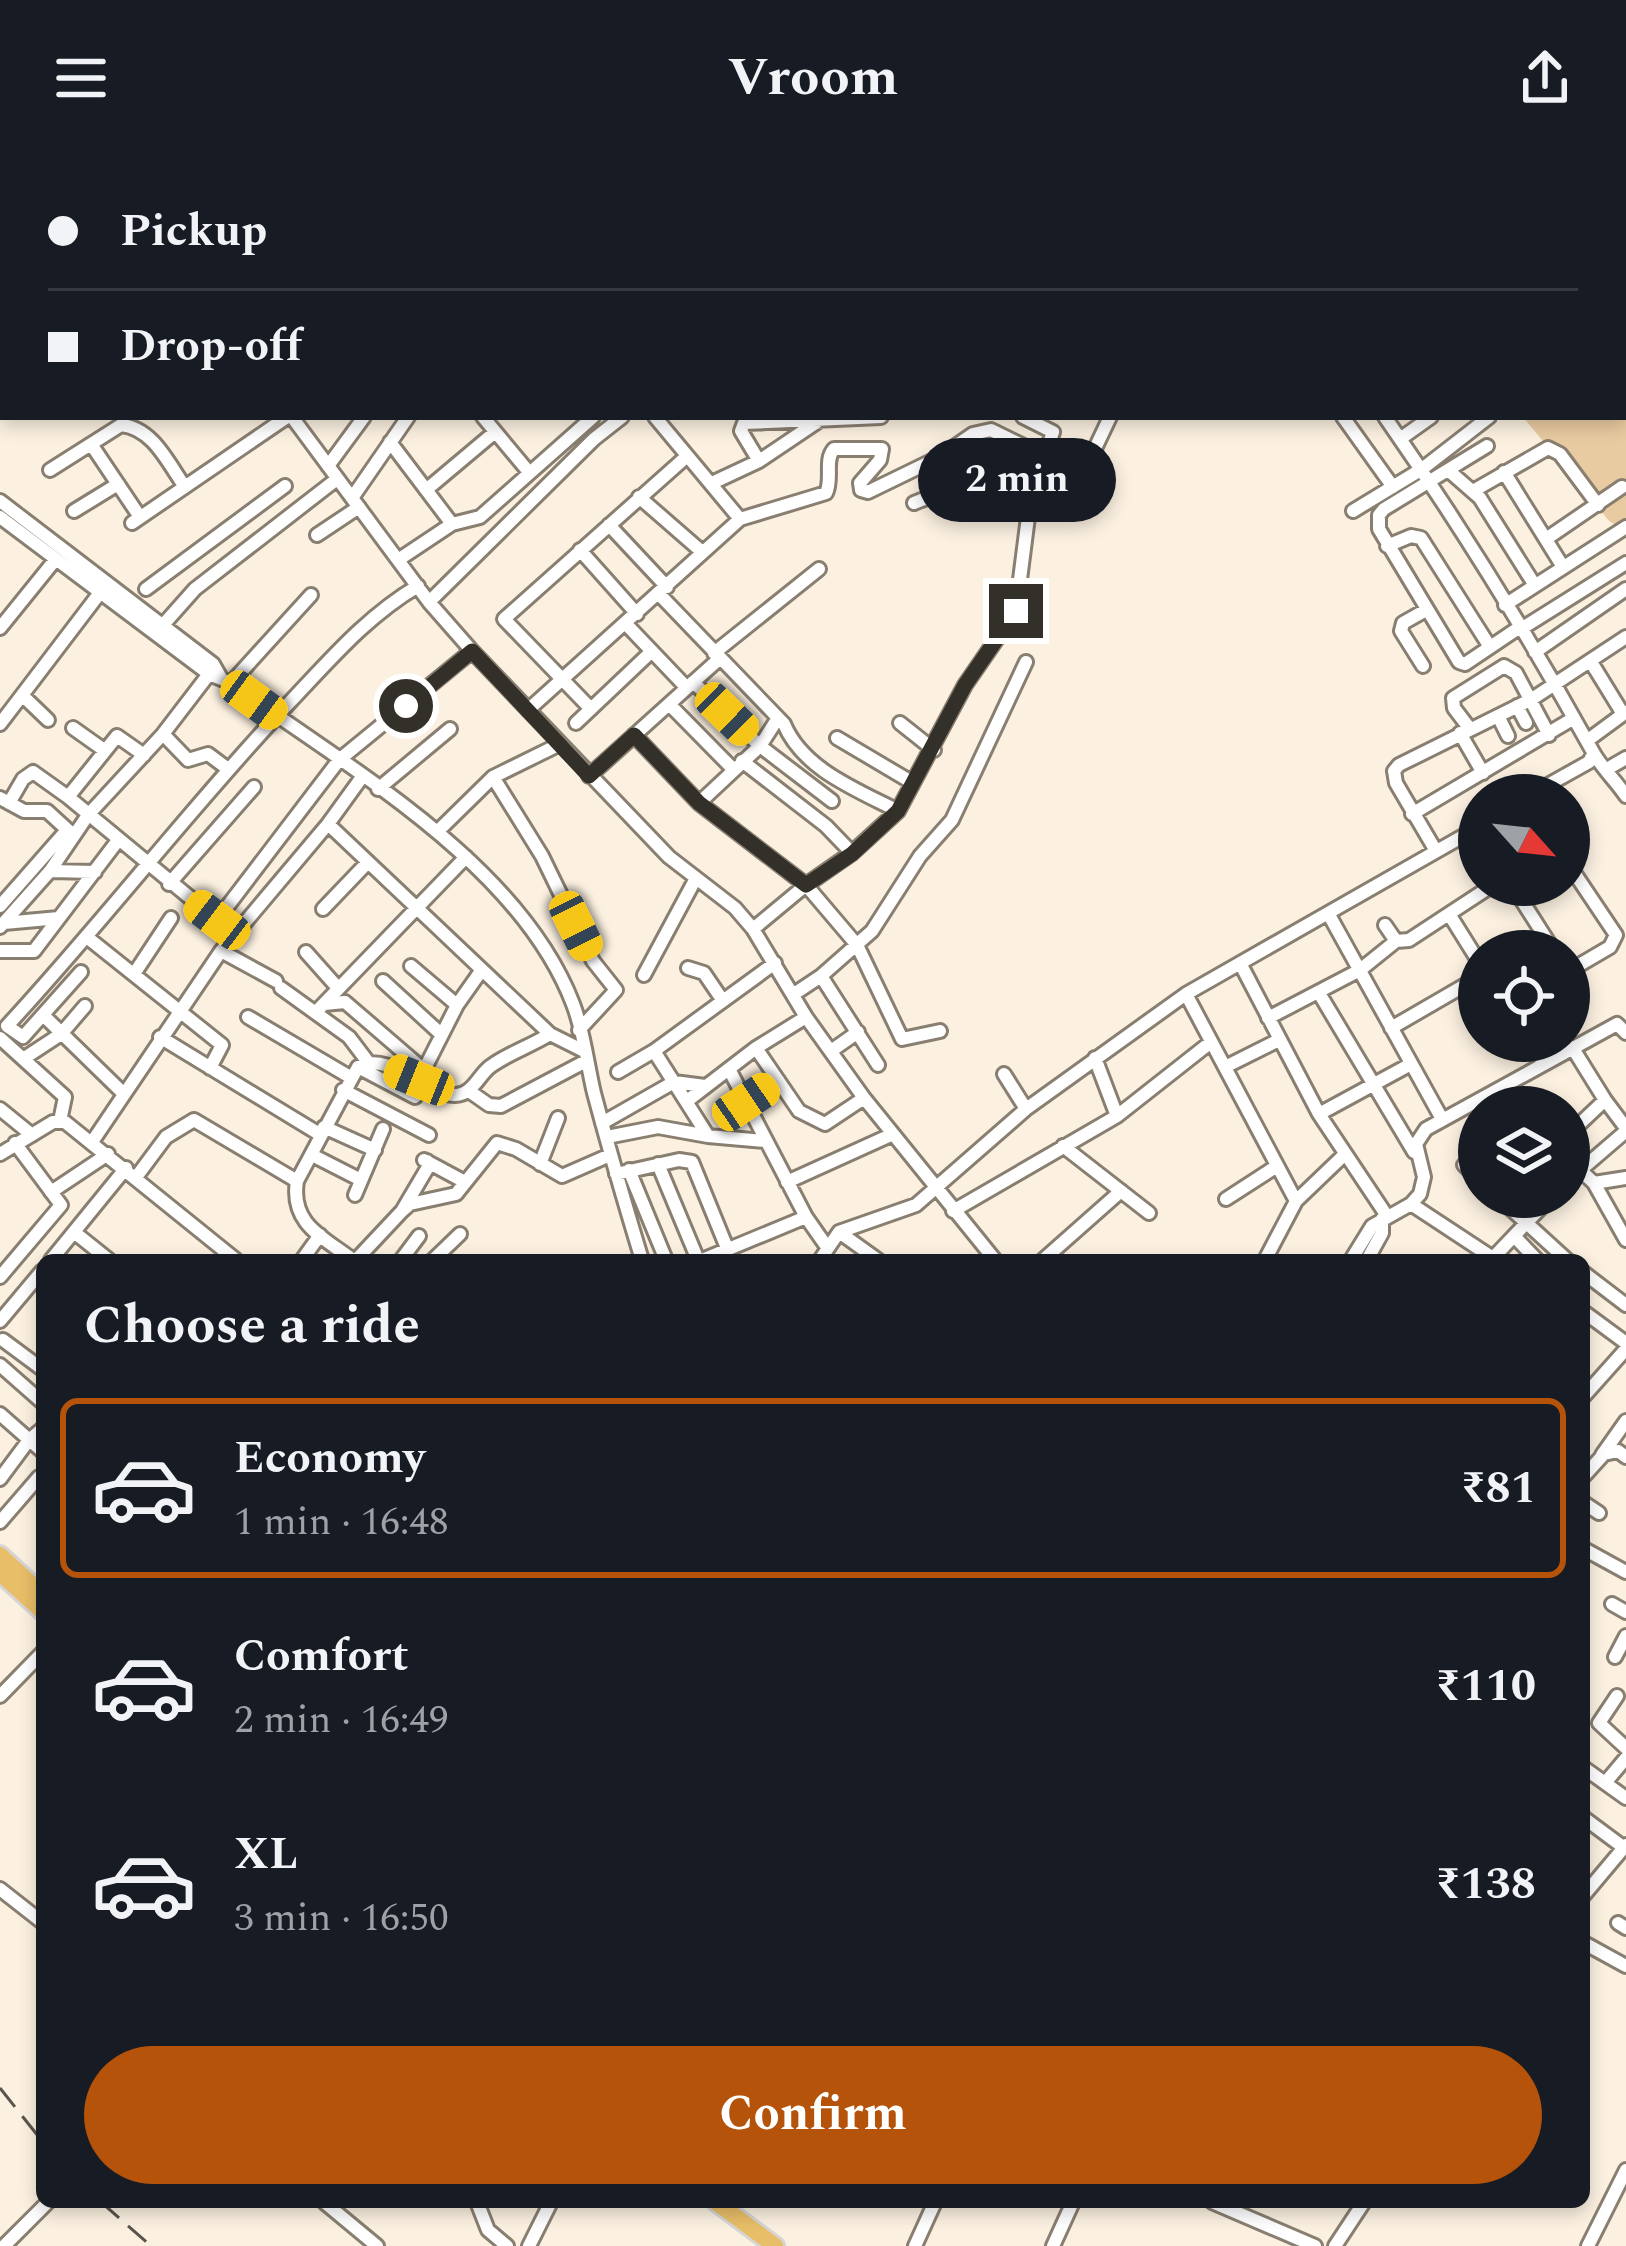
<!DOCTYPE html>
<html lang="en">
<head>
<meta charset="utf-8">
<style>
	:root { --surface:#171b24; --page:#242831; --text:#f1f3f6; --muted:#9ea1a6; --line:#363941; --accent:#b45309 }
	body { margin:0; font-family:Spectral,serif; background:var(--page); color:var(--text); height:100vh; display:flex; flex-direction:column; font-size:45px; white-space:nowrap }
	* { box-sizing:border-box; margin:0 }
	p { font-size:39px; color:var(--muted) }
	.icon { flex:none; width:66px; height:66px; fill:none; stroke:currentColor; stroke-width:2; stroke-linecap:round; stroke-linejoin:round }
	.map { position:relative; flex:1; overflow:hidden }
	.panel { position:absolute; left:36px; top:1098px; width:1554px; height:954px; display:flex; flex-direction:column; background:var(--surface); border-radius:18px; box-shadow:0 6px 18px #0003 }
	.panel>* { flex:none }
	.guide { position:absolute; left:0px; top:0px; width:1626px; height:264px; box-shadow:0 6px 18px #0003; display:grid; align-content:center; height:264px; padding:0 48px; background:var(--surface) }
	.needle { width:78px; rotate:117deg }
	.tools { position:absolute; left:1458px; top:618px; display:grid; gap:24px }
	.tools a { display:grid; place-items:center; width:132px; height:132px; border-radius:50%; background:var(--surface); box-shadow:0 6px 18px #0003; font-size:60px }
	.end { position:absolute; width:54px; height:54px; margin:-27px; border:15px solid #332f29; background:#fff; box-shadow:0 0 0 6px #fff }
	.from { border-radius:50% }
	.bubble { position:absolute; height:84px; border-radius:42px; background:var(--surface); box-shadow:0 6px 18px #0003; font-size:39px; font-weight:700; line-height:84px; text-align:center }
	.car { position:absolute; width:36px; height:72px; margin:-36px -18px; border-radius:15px; box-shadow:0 0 9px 3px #0007; background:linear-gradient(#f5c518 24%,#345 0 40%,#f5c518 0 76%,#345 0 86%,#f5c518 0) }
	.guide b { display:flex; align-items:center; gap:42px; height:114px; font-size:45px }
	.guide b+b { border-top:3px solid var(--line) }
	.guide i { width:30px; height:30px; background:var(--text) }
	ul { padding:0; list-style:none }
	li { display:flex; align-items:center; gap:36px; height:180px; margin:0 24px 18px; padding:0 24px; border:6px solid transparent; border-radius:18px }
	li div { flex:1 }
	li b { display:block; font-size:45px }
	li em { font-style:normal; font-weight:700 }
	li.selected { border-color:var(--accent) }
	li>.icon { width:108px; height:108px; stroke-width:1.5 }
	h2 { padding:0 48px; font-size:54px; line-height:144px }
	.button { display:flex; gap:24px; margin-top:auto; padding:24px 48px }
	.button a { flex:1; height:138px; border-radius:72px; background:var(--accent); color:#fff; font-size:48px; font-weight:700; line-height:138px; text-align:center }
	header { display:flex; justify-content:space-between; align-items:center; height:156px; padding:0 48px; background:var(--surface); font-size:54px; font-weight:700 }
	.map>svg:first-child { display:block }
	.green { fill:#e9cba1 }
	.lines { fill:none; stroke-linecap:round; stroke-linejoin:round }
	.minor-casing { stroke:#897f71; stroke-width:18 }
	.major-casing { stroke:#d6d5d4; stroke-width:22 }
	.minor { stroke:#fff; stroke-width:12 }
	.major { stroke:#e8be68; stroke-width:16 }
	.rail { stroke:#59544c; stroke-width:3; stroke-dasharray:24 12; stroke-linecap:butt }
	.route { stroke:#332f29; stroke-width:15 }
</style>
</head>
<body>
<header><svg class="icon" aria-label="menu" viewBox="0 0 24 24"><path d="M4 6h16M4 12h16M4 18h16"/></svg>Vroom<svg class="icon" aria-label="share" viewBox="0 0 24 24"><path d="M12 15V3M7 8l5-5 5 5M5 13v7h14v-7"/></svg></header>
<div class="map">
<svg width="1626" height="2090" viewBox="0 0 1626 2090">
	<rect width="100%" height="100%" fill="#fcf1e1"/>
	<path class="green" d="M1408,0H1626V375L1609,365L1523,261H1623V3Z"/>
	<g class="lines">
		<defs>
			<path id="minor" d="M141,0L144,3
				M477,0L482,3
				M546,0L551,3
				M716,0H724
				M777,0L782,3
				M920,0L923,3
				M1039,0L1044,3
				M28,3L30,0
				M100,3L102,0
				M325,3L329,0
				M421,3L424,0
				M560,3L562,0
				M648,3L650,0
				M743,3L745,0
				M835,3L837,0
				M900,3L901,0
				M992,3L994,0
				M1027,3L1029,0
				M1267,3L1268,0
				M1330,3L1331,0
				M0,43L3,38
				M0,159L3,154
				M292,261L429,446L472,495L669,701L735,752L753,773L806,861L864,942L995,1104
				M483,261L528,315
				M655,261L740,363
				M1023,261L1053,276L1042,308
				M1343,261L1393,331
				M1385,261C1460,369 1530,482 1593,596C1601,611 1616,625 1626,640
				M1400,283L1431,261
				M390,286L452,368
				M91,288L140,361
				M1487,290L1384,353L1379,359V373L1459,506L1465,508L1520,471
				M759,305L741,275L744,267L881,261
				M328,310L364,261
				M50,314L121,269C153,272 168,307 185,331
				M1448,314L1480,342L1534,428
				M1504,316L1563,411
				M712,327L759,305L817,266
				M426,334L495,276
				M1473,335L1548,292L1560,298L1598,349
				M639,341L701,395
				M352,342L408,261
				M0,345L213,508L221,522
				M914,347C951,330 988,333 1025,349
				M74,355L118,328
				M1353,355L1422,313L1489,261
				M0,361L209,518L231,527C348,612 519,707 573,848C584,876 587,908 594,937C609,993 625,1048 642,1104
				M132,367L287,261
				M609,369L667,431
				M317,379L359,351
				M1546,383L1622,331
				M1387,390L1411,380L1421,382L1490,491
				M580,394L637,458
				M398,404L452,368L480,361L593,261
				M146,433L285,330
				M659,438L784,568C803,613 855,633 898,655
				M429,446L594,283L622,261
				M1505,449L1626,371
				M626,468L687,532
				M163,469L195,433L337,323
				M0,472L55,404
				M1521,473L1626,407
				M1535,496L1626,433
				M714,497L819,413
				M1591,506L1623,558
				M1423,510L1401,475L1403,467L1426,454
				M693,526L760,590L832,645
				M231,527L311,439
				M22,539L48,564
				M669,548L733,613
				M1517,550L1526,567
				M591,553L504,463L686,301
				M528,554L740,363L826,337C833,323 824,304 834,293H882L880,304L860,327L861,334L868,336L940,301L973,278L991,274L1030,293L1053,327L1066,335L1080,324L1110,261
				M1498,560L1508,580
				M576,567L652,495
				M900,567L934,594
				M0,568L99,438
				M73,572L104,594
				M1470,573L1454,552L1453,542L1504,510L1516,517L1549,579
				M1460,577L1483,617
				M163,578L188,604L208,598L228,613
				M634,579L699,647L806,729L753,773
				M837,582L913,627
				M1588,584L1626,556
				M144,599L117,580L68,641L217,764L339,604L472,495
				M742,605L826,670L852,697
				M1607,613L1626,602
				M589,620L719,503
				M493,621L542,700L593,805L616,834L579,874
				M378,633L450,573
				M1530,639L1589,606L1593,598
				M0,642L24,655H47L71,677
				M9,647L23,623L33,616L68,641
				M699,647L760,590L778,562
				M1412,658L1574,562
				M328,668L550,878L584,895
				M437,676L493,621L558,589
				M1436,695L1396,627L1394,615L1399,609L1532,543L1626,481
				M1569,709L1616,779L1610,791L1569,815
				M50,715L95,716
				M169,728L254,631
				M1512,729L1554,795
				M0,750L67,674
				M323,753L368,706
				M1328,757L1442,963
				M1449,758L1479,806
				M4,767L59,762
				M1385,769L1396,785L1409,784L1493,729
				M0,771L50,715L88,659L163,578L209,518
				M88,782L222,889L210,912
				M0,795H34L119,683
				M221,795L276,825
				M306,796L338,832
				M1240,807L1319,958L1387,1060
				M411,810L457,849
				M688,812L704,817L721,842
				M81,816L23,881L7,870C104,765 191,651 290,546C330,504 367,460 418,430
				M134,818L171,762
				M644,819L695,724
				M821,820L878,909
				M383,825L442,879
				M281,832L349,881L368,906
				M1319,837L1414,996
				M794,838L821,820L872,775L920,700L952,664L1026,506
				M1186,838L1296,1045
				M324,848L345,846L424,914L419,924
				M316,856L466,701
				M43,859L124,938
				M248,861L350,921
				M1268,862L1360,814L1396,785
				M1391,872L1479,821
				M940,875L902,883L857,789L806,729L852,697L898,655L965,529L1016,455L1028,361L1016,325L995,304
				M160,881L321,979
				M0,882L65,941L60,965
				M1530,885L1543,906
				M1572,891L1605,944
				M756,892L799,955L825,968L864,942
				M654,895L708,980L765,985
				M831,895L858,876
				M1095,902L1117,960
				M23,903L61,878L85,850
				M1227,910L1279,884
				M358,911L415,941
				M729,913L806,1061L827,1091
				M424,914L457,849L481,815
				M618,916L654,895L775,807
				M1004,918L1026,953
				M343,934L429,979
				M469,935L489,949L501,950L586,905
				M687,945L756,892L806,861
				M746,946L778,924
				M0,953L32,979
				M1319,958L1411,908
				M602,967L674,926L705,930
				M324,971L375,994
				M1569,978L1605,944L1626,972
				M607,981L658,971L708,980
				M92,986L221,795L328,668L362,621
				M1063,990L1149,1057
				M0,998L53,966H65L236,1104
				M312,999L361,1024
				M424,1004L465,1026
				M540,1008L558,962
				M658,1008L698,1104
				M1464,1009L1479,1024
				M629,1014L666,1104
				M1580,1014L1594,1027L1626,1084
				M616,1018L679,1004L692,1006L727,1092
				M137,1020L166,981L194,964L297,1025
				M1569,1024L1626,975
				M787,1026L893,978
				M1594,1027L1626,1022
				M51,1036L108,998
				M355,1039L383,973
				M1498,1041L1567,1104
				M1226,1043L1277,1010
				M1411,1048L1496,1104
				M402,1055L410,1048L456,1038L497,987L516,993L562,1020L610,999
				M953,1055L1117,960L1211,886
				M74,1076L109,1104
				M839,1076L878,1104
				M1514,1080L1537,1104
				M1493,1102L1551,1041
				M51,1104L126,1012
				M302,1104L320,1079
				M353,1104C323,1081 290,1068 297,1025L358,911C391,894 423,940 455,939C473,939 479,918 491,910C509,897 531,890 550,878
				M356,1104L402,1055L428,1011L427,1005
				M401,1104L419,1080
				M433,1104L460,1078
				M702,1104L806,1061
				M820,1104L839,1076L916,1049L1026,953L1186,838L1479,671
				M1043,1104L1121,1035
				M1265,1104L1296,1045L1344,999
				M1351,1104L1372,1070L1411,1048L1420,1038L1424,1021L1416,988L1426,973L1617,868L1626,877
				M1367,1104L1382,1077V1063
				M1584,1117L1626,1149
				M0,1121L61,1049L15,987
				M1584,1156L1626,1187
				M0,1165L42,1115
				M3,1184L42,1213
				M0,1209L42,1246
				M1584,1240L1626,1193
				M0,1258L42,1295
				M1602,1299L1626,1265
				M1584,1320L1604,1298L1618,1295L1626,1301
				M0,1323L29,1284L42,1273
				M1584,1347L1599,1357
				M0,1366L39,1321
				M1584,1393L1626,1416
				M1612,1448L1626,1456
				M1615,1501L1626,1480
				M0,1540L42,1497
				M1617,1540L1599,1567L1626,1592
				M1584,1612L1626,1642
				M1605,1627L1626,1602
				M1584,1662L1623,1691
				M0,1733L42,1766
				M1584,1739L1626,1689
				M1618,1767L1626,1772
				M1584,1787L1626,1810
				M324,2046L377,2090
				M477,2046L488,2074L507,2090
				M1212,2046L1315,2090
				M4,2090L48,2046
				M529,2090L551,2046
				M915,2090L935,2046
				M1053,2090L1073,2046
				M1335,2090L1364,2046
				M1588,2090L1626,2014"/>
			<path id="major" d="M0,1399L42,1438
				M0,1417L42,1455
				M716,2046L775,2090"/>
		</defs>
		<use href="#minor" class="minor-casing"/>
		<use href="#major" class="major-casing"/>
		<use href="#minor" class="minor"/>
		<use href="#major" class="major"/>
		<path class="rail" d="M0,1932L42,1985
			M101,2046L151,2090"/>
	</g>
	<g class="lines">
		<path class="route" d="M406,550L472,495L589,620L634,579L699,647L806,729L852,698L898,655L965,529L1016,455"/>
	</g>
</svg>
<div class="tools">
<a><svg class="needle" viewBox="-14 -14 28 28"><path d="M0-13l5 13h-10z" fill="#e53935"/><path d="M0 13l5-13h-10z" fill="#9ea1a6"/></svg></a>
<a><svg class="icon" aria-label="locate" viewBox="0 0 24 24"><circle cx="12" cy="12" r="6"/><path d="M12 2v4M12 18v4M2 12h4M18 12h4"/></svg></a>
<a><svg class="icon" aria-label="layers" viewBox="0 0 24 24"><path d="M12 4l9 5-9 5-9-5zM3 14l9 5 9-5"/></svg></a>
</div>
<i class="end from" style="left:406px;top:550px"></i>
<i class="end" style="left:1016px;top:455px"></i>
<div class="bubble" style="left:918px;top:282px;width:198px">2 min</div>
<i class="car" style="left:254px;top:544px;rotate:126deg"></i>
<i class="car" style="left:727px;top:558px;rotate:134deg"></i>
<i class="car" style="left:217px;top:764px;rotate:307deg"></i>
<i class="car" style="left:576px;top:770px;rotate:154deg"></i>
<i class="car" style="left:419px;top:924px;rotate:292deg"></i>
<i class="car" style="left:746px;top:946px;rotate:56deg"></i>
<div class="guide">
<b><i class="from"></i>Pickup</b>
<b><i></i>Drop-off</b>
</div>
<section class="panel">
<h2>Choose a ride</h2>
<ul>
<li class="selected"><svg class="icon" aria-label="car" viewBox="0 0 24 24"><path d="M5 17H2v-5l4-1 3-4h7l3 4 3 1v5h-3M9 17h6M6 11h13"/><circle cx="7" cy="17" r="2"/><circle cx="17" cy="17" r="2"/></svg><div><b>Economy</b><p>1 min · 16:48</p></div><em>₹81</em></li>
<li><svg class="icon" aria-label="car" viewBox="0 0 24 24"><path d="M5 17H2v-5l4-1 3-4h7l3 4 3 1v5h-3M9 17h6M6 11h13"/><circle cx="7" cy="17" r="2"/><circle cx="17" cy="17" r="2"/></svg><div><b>Comfort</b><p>2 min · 16:49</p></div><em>₹110</em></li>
<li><svg class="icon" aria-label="car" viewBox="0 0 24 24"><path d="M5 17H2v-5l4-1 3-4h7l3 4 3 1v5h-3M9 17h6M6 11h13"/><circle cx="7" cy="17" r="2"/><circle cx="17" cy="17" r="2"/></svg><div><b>XL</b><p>3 min · 16:50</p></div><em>₹138</em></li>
</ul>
<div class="button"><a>Confirm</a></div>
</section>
</div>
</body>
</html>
